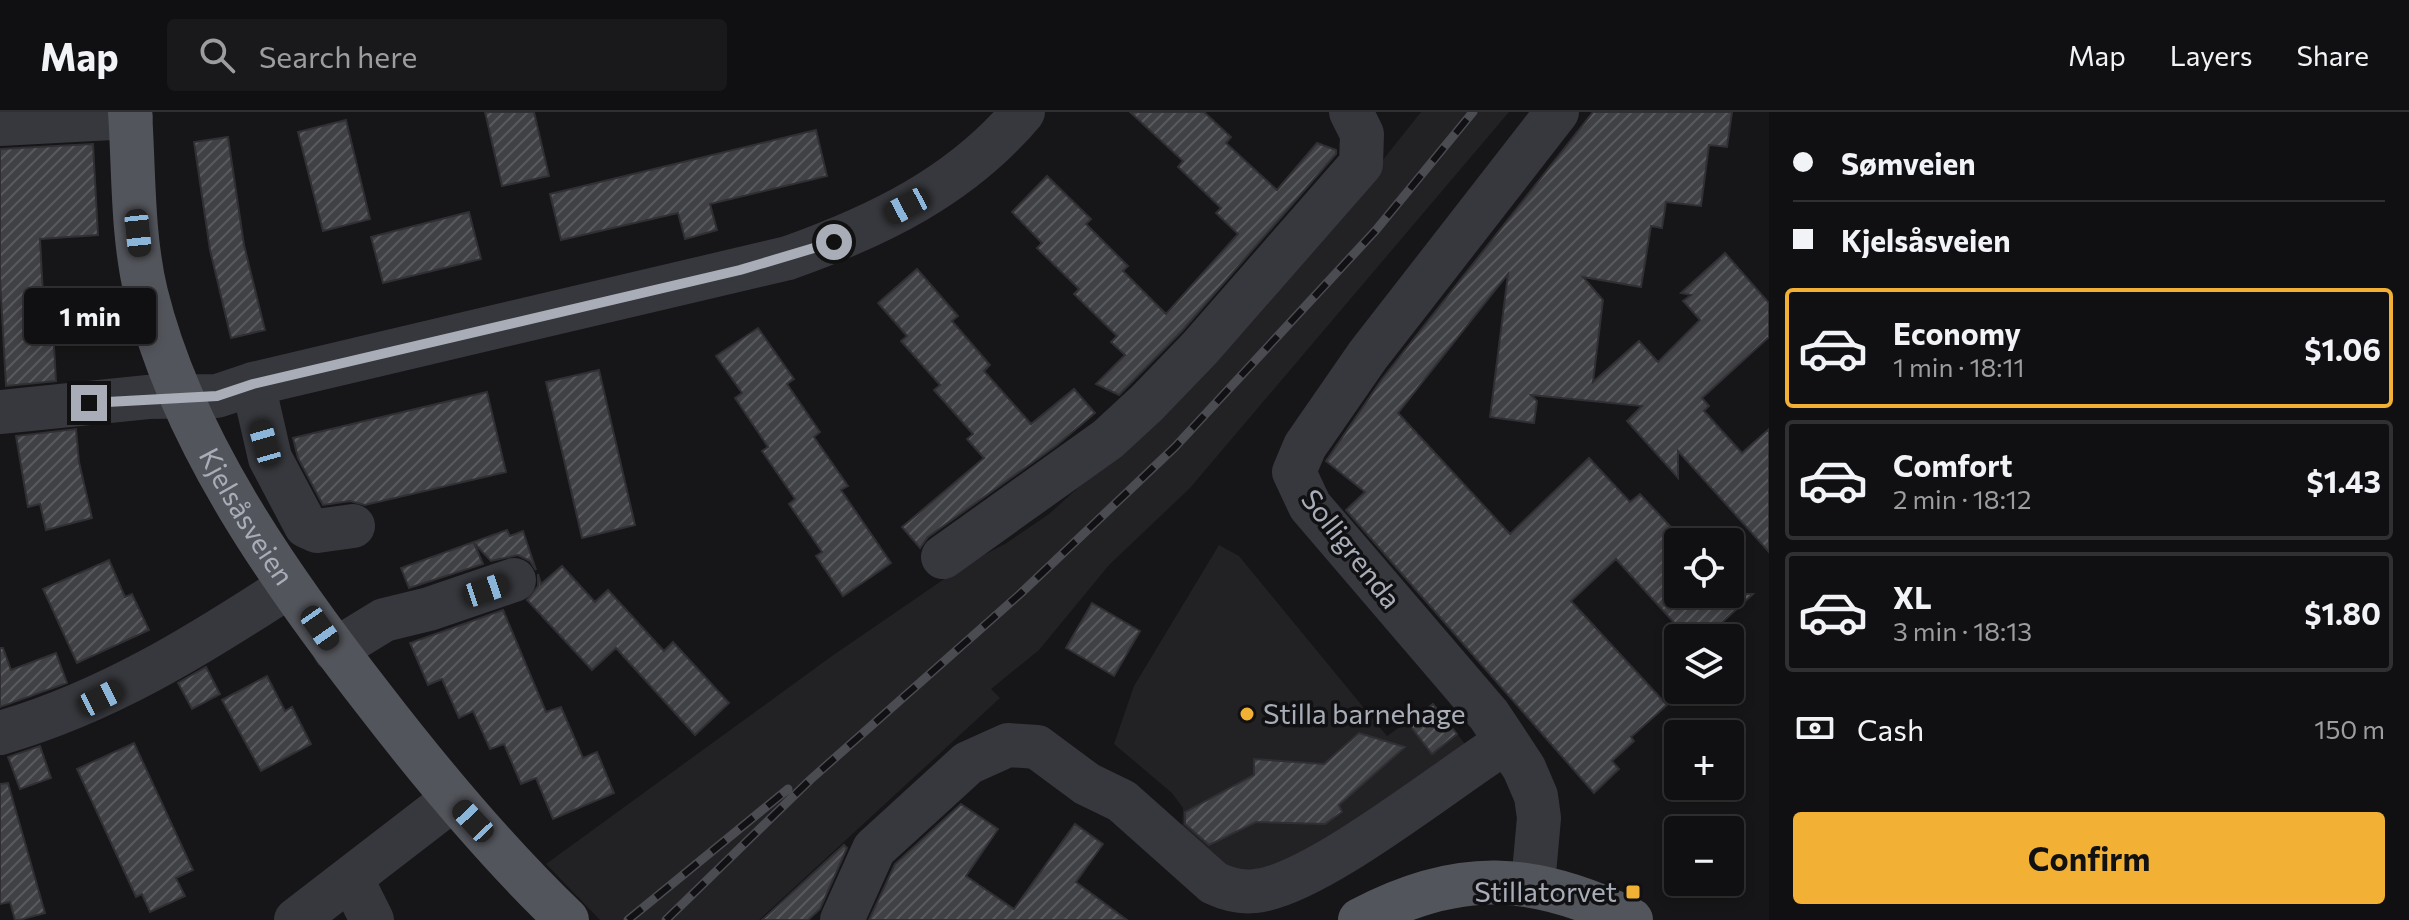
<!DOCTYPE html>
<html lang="en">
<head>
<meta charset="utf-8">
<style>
	:root { --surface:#101012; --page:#19191b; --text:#f1f3f6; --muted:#9c9d9f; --line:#303032; --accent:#f2b134 }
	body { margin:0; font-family:Commissioner,sans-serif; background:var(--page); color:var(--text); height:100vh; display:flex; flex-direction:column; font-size:30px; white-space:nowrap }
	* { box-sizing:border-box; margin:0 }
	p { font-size:26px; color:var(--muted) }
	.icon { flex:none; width:44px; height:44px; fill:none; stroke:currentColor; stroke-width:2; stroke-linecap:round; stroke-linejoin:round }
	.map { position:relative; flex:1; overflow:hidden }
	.panel { display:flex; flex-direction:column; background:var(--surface); width:640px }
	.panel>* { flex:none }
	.top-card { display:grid; align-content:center; height:176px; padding:0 24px; background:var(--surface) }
	.controls { position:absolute; left:1664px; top:416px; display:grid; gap:16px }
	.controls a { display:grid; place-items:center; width:80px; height:80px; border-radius:8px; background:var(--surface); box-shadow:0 4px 12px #0003,0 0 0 2px var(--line); font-size:40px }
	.end { position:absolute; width:36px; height:36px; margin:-18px; border:10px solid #a8adb8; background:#111; box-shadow:0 0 0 4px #111 }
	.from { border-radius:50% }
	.bubble { position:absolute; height:56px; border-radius:8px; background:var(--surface); box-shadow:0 4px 12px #0003,0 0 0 2px var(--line); font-size:26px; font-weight:700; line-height:56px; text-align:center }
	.car { position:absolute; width:24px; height:48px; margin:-24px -12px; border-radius:10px; box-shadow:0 0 6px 2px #0007; background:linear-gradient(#222 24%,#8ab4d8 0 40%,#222 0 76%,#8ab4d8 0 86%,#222 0) }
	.top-card b { display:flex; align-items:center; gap:28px; height:76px; font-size:30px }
	.top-card b+b { border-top:2px solid var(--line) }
	.top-card i { width:20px; height:20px; background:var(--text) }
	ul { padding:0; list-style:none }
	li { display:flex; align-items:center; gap:24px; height:120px; margin:0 16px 12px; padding:0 8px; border:4px solid var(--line); border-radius:8px }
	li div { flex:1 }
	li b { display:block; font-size:30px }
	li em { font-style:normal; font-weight:700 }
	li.on { border-color:var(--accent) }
	li>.icon { width:72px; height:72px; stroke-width:1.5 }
	.pay { display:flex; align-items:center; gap:20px; height:88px; padding:0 24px; font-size:30px }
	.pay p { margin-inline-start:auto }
	.button { display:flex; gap:16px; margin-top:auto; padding:16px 24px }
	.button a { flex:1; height:92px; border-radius:8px; background:var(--accent); color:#111; font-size:32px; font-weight:700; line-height:92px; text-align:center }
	header { display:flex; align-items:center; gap:48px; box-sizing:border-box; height:112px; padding:0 40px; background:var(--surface); border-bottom:2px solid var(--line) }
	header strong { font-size:38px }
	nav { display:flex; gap:44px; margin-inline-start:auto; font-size:28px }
	.search { width:560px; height:72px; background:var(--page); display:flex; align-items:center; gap:20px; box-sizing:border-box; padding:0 28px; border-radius:8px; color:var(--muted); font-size:30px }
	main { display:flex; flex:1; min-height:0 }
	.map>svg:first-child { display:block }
	.built { fill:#222225 }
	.building { fill:url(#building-hatch); stroke:#303034; stroke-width:2 }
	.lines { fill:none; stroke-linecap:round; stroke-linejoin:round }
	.minor { stroke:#37383d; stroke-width:44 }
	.major { stroke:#53555c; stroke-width:44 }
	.rail-casing { stroke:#4a4c52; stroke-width:9 }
	.rail { stroke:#111113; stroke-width:6; stroke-dasharray:18; stroke-linecap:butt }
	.route { stroke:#a8adb8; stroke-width:10 }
	.poi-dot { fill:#f2b134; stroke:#111113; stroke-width:3 }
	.labels { text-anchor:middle; stroke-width:7; stroke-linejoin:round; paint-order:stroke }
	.street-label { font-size:28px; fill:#a8adb8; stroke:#111113 }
	.poi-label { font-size:28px; fill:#a8adb8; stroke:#111113; text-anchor:start }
</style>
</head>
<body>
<header>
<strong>Map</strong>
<div class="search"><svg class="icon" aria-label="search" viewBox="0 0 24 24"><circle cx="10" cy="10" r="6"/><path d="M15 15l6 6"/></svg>Search here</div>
<nav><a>Map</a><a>Layers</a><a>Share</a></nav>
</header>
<main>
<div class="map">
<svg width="1769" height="808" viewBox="0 0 1769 808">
	<defs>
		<pattern id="building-hatch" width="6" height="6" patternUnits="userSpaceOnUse" patternTransform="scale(2)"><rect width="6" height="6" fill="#404145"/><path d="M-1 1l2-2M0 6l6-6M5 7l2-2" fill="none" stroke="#595a5e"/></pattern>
	</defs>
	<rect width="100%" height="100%" fill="#161618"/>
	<path class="built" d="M1421,0H1509L1190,376L1109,453L1039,538L991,577L1000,586L759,808H600L546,752L832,544L966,452L1005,432L1049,402L1195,270L1324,122Z
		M1219,433L1239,444L1387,624L1433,592L1470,638L1377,704L1240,770L1182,718L1183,696L1172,681L1114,632L1134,574Z"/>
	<path class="building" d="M485,0H534L549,64L502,74Z
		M1130,0H1204L1231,25L1226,31L1277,78L1317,31L1336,38V42L1182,219L1119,283L1096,272L1125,243L1111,230L1117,224L1074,182L1079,177L1037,136L1042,131L1012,100L1047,64L1091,107L1086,112L1128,154L1123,159L1166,202L1238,122L1216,101L1221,96L1178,55L1183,49Z
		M1593,0H1732L1727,35L1709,33L1701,94L1666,90L1662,116L1651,114L1641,175L1583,165L1603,188L1593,270L1639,229L1658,250L1700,208L1683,189L1691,183L1681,181L1725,141L1769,191V225L1702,286L1709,294L1704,299L1742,341L1769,317V440L1678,339V366L1627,309L1642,294L1531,283L1537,289L1534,311L1490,305L1508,162L1398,301L1510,422L1589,346L1630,390L1640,382L1685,430H1678V482H1753L1705,526H1688L1616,447L1571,489L1667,593L1631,625L1634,629L1612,649L1619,657L1594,681L1346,398L1365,380L1326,349L1382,267Z
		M346,8L370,107L323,119L298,20Z
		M816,18L827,64L710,92L717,118L685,127L678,101L561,128L550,82Z
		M228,25L244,133L265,218L231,226L210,138L194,30Z
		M93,32L98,123L40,127L43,184L51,183L56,269L6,274L0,166V37Z
		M469,100L481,147L383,171L371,125Z
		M917,157L958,204L952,209L990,253L984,259L1031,312L1074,277L1095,301L1057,333L928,425L920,436L902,415L984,346L967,327L973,322L934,278L940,273L901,229L907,224L878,191Z
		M758,216L794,267L787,272L820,320L814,325L848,374L841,378L891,451L843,484L816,444L822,440L789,392L795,387L762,339L768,335L735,286L742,281L716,244Z
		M599,258L635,413L582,426L546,270Z
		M487,280L506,360L365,393L350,389L323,393L298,346L293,326Z
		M76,317L79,350L92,406L46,418L40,392L28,395L16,324Z
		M507,418L510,424L523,419L536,458L530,449L518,443L491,449L474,431L483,452L409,476L401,456Z
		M109,448L125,485L132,482L149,518L77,551L43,477Z
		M562,454L595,490L608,478L664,539L673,530L729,591L695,623L616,536L592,558L527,488L538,474V462L541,472Z
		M1092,491L1140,519L1114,564L1066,536Z
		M503,498L546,600L561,595L583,646L597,640L614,681L553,707L536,666L521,672L504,632L490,637L473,599L459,606L442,567L428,573L410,531Z
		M0,536H3L11,558L56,541L67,571L0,595Z
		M206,555L220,582L192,597L178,571Z
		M267,564L285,599L292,595L311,632L261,659L222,588Z
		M1433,592L1457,622L1432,642L1408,611Z
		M1359,621L1405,635L1339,693L1342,700L1325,712L1256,710L1209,733L1185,712V700L1254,663V647L1324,652Z
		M134,631L193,758L176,766L185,784L150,800L142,782L136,785L77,657Z
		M40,634L51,666L20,677L8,645Z
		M8,671L45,801L19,808H15L10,790L0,792V672Z
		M961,692L998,717L966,764L1014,797L1075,712L1103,732L1076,770L1127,808H869L895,752Z
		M844,733L847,736L820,797L808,808H762Z"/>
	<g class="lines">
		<path class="minor" d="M0,12L131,5
			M253,272L270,346L306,414L317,419L353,414
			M0,300L148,285L217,284L253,272L788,146C878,114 961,74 1023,0
			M943,445L1108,327L1147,291L1200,236L1361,52L1362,22L1351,0
			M335,538L384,508L429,497L514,468
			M0,621C107,590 197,534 289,474
			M351,766L372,808
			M1533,772L1539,706L1536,684L1524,656L1489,603L1310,394L1294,360L1305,334L1368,243L1557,0
			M296,808L453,687
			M842,808L874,737L968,651L1008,633L1037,635L1087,672L1122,689L1214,771C1227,777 1240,781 1255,779C1315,774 1448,666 1506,630"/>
		<g class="major">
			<path id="s1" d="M130,0C134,59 132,123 146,181C182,328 280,467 372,585C432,663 496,740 567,808"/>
			<path d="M1360,808C1458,756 1533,760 1631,808"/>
		</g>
		<defs>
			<path id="rail" d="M628,808L788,677
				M666,808L810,668L1020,482L1175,335L1376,118L1473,0"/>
		</defs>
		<use href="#rail" class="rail-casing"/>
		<use href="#rail" class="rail"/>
	</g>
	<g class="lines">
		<path class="route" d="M89,291L217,284L253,272L740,158L834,130"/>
	</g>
	<g class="poi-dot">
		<circle cx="1247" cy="602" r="8"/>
		<rect x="1625" y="772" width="16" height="16" rx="4"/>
	</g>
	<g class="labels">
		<g class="street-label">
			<text dy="10" stroke="none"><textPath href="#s1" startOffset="428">Kjelsåsveien</textPath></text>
			<text transform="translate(1351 437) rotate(52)" y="10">Solligrenda</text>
		</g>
		<g class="poi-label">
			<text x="1263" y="612">Stilla barnehage</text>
			<text x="1617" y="790" text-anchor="end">Stillatorvet</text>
		</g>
	</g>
</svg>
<div class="controls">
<a><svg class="icon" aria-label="locate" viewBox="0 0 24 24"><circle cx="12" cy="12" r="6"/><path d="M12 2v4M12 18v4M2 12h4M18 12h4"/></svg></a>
<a><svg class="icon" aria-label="layers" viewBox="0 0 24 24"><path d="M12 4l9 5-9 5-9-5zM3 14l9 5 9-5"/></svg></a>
<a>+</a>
<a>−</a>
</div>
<i class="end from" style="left:834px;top:130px"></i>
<i class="end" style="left:89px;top:291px"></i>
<div class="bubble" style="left:24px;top:176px;width:132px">1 min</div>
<i class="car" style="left:907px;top:94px;rotate:242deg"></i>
<i class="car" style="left:138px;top:121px;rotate:174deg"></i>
<i class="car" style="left:265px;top:331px;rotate:344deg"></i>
<i class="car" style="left:486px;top:478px;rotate:71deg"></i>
<i class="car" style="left:320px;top:516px;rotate:145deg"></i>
<i class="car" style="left:101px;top:586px;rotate:63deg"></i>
<i class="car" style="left:473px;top:709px;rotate:317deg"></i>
</div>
<section class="panel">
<div class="top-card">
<b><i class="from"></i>Sømveien</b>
<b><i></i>Kjelsåsveien</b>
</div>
<ul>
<li class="on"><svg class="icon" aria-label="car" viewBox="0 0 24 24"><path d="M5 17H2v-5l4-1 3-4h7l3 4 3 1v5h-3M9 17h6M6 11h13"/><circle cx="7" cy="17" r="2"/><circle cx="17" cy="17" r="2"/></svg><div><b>Economy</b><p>1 min · 18:11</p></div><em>$1.06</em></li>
<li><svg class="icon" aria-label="car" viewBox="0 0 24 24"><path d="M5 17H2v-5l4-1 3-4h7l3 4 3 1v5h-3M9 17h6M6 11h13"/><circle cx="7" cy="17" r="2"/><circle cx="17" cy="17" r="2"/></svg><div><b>Comfort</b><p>2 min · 18:12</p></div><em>$1.43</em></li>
<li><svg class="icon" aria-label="car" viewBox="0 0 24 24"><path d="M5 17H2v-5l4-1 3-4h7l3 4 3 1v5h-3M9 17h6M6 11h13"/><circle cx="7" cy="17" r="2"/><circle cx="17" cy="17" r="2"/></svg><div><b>XL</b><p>3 min · 18:13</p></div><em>$1.80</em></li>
</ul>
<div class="pay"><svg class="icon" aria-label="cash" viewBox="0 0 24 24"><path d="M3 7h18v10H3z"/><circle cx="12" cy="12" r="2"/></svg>Cash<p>150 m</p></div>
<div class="button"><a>Confirm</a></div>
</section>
</main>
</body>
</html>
